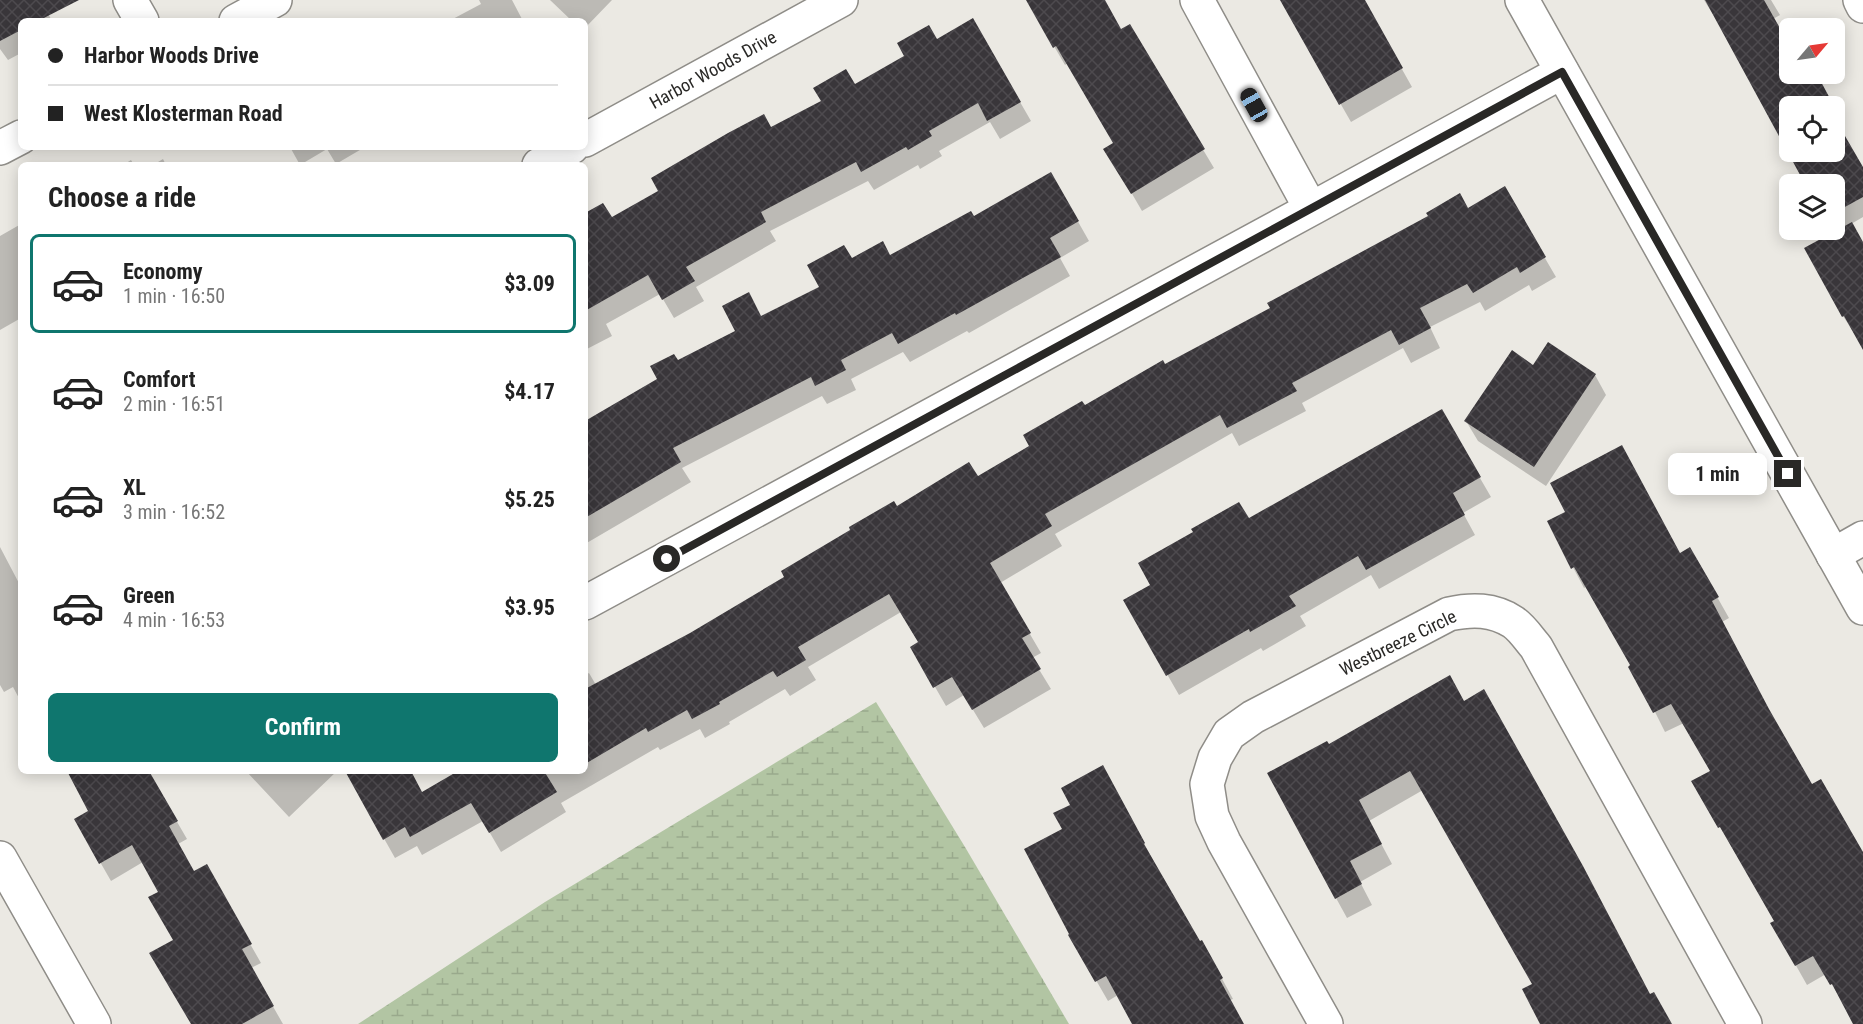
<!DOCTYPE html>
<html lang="en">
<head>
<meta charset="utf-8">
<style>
	:root { --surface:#fff; --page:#f2f2f2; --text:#222; --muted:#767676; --line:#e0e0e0; --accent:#0f766e }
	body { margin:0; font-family:"Roboto Condensed",sans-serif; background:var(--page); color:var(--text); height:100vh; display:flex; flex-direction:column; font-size:22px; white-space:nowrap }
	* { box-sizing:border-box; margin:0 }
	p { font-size:20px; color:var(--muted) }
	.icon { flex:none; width:33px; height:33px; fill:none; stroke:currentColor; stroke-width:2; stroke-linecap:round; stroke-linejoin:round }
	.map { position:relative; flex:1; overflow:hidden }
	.side { position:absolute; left:18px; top:162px; width:570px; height:612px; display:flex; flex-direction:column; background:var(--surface); border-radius:9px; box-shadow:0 3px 15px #0003 }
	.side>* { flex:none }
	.top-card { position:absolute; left:18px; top:18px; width:570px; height:132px; border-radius:9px; box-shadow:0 3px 15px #0003; display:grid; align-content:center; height:132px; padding:0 30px; background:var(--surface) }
	.needle { width:39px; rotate:61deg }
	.controls { position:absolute; left:1779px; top:18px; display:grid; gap:12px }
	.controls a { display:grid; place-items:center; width:66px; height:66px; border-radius:9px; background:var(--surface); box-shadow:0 3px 15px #0003; font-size:30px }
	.end { position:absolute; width:27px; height:27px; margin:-14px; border:8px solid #292826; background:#fff; box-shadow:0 0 0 3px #fff }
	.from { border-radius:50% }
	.bubble { position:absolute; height:42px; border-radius:9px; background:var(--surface); box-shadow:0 3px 15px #0003; font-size:20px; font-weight:700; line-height:42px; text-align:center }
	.car { position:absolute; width:18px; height:36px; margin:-18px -9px; border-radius:8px; box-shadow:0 0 4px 2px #0007; background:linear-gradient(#222 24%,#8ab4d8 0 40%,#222 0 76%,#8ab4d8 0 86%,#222 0) }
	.top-card b { display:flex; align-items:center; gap:21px; height:57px; font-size:22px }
	.top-card b+b { border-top:2px solid var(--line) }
	.top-card i { width:15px; height:15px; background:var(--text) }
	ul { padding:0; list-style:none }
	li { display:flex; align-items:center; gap:18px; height:99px; margin:0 12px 9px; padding:0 18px; border:3px solid transparent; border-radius:9px }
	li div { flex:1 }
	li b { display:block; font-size:22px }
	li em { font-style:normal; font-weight:700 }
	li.on { border-color:var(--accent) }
	li>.icon { width:54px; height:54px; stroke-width:1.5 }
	h2 { padding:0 30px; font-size:27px; line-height:72px }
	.button { display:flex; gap:12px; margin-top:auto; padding:12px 30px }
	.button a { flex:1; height:69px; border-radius:9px; background:var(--accent); color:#fff; font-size:24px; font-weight:700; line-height:69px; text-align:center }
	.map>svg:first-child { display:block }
	.wetland { fill:url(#wetland-marsh) }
	.shadow { fill:#0003 }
	.building { fill:url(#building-cross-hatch) }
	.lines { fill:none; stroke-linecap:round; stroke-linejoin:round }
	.minor-casing { stroke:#8f8d88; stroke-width:36 }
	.tertiary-casing { stroke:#8f8d88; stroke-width:36 }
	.minor { stroke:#fff; stroke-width:33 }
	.tertiary { stroke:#fff; stroke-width:33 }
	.route { stroke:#292826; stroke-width:8 }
	.labels { text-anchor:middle; stroke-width:6; stroke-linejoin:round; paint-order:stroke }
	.street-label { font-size:18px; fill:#292826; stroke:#fff }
</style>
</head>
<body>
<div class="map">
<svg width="1863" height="1024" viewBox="0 0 1863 1024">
	<defs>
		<pattern id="wetland-marsh" width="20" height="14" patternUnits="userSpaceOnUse" patternTransform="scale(1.5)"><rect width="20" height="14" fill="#b2c5a3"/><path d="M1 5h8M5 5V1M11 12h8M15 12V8" fill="none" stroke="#99a98c"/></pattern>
		<pattern id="building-cross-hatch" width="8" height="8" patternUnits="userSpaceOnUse" patternTransform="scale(1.5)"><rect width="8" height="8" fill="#39363a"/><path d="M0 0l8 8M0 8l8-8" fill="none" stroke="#4d4a4e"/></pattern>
	</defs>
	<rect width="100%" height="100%" fill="#ebe9e3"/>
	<path class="wetland" d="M876,702L965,847L1069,1024H358L545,902Z"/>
	<path class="shadow" d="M0,0H41L52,21H21V53L8,60L0,49Z
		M479,0H512L523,21H449L481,4Z
		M550,0H612L585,28V21H572Z
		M1027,0H1103L1121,31L1129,26L1214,168L1142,211L1106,149L1115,144L1068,63L1065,65Z
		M1281,0H1363L1412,87L1351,122Z
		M1704,0H1771L1780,15L1773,19L1790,74H1803L1810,85L1818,80L1833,106H1790V152H1834V109L1841,122L1837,124L1863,170V217L1851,224L1863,244V347L1843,316L1835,233L1833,230H1834V184H1807L1727,37Z
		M973,20L1031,121L1000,139L990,122L939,151L942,156L920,169L918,165L874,190L868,181L770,231L776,241L696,287L704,301L674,318L660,294L606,324L612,336L585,350V215L611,219L771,129L854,86Z
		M290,147H365L336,164L327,149L300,165Z
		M163,159L166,165H153Z
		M131,160L134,165H123Z
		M1051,174L1089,241L1060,258L1070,276L969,333L967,331L910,362L903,352L851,379L856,390L827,404L822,396L682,468L691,482L585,544V423L659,380L678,362L821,287L851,260L890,256L973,218Z
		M1504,188L1556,277L1532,291L1529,285L1485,311L1480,302L1430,327L1440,348L1411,363L1403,348L1302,403L1306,411L1239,446L1232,433L1055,534L1062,546L1000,583L1041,653L1032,658L1051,689L984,728L964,695L946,706L912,647L919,643L901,612L808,667L816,680L790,696L785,689L729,722L730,724L705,738L700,729L660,750L658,747L561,803L566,812L501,852L483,821L422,855L417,846L395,858L346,771H409L422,794L461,771H585V675L589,673L596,685L691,634L786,578L896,508L977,478L1031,446L1084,407L1468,210Z
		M21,224V318L0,330V236Z
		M1534,367L1595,375L1606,395L1546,486L1478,441L1466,421Z
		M1441,411L1491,497L1463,513L1475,535L1379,589L1371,575L1300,616L1306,626L1263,651L1261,648L1179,695L1125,601L1152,585L1248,520Z
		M1549,522L1680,555L1690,549L1729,618L1722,622L1779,730L1863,870V1024H1855L1826,974L1807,985L1772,923L1776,921L1693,782L1712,771L1684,723L1665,732L1632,666L1587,586L1584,588Z
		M0,547L21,587V702L13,687L4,692L0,685Z
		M1464,702L1650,996L1671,1024H1542L1534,984L1423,790L1369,821L1392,864L1360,882L1372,905L1347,918L1336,898L1328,746Z
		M69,771H139L151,777L187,839L178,844L194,873L206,867L261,963L251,968L283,1024H192L175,941L160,892L143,862L111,881L76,820L90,812Z
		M246,771H337L289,817Z
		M1114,787L1155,864L1154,865L1199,943L1213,962L1233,999L1230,1000L1243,1024H1133L1118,995L1108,1001L1070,935L1064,829Z"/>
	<path class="building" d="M0,0H79L38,21H21V30L0,41Z
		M1026,0H1105L1121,29L1130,24L1205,149L1131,194L1103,149L1113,143L1056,46L1053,48Z
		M1280,0H1365L1403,68L1339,105Z
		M1705,0H1764L1790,46V74H1805L1810,83L1819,78L1834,106H1790V152H1834V117L1863,167V197L1834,213V184H1805Z
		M973,18L1021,102L987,121L978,103L929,131L932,136L908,150L906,147L861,172L856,162L761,212L766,222L686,267L695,281L662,300L648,275L585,311V213L603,203L612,217L658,191L651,178L728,133L764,114L771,127L821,101L813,88L846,69L855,84L904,56L897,43L929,25L937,39Z
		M1051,172L1079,221L1050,238L1061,257L956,315L955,313L898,344L892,333L841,360L846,370L815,386L811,377L673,448L681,462L585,518V421L657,379L650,366L674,354L678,360L735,331L722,306L749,292L761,316L819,287L807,265L844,245L852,258L883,241L890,255L971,211L974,216Z
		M1505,186L1546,257L1520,273L1517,267L1473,293L1467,284L1420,308L1431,328L1399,345L1391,330L1292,383L1297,391L1227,428L1220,415L1045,514L1052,526L990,563L1031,633L1022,638L1041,669L972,710L952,677L933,688L910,647L918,642L889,594L798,647L806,660L777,677L773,671L719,702L720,704L692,719L687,710L648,732L646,728L585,764V689L690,633L784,577L781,571L850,530L849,527L894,501L897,506L969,462L978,476L1029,446L1023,435L1082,401L1085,405L1163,360L1165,364L1270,308L1267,303L1428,216L1426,213L1460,193L1468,208Z
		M1852,222L1863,242V350L1844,316L1842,317L1804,248Z
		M1548,342L1596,374L1534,467L1464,421L1512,350L1533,365Z
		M1442,409L1481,477L1453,493L1465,515L1366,570L1358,556L1289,596L1296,606L1250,632L1249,629L1166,676L1123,600L1150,585L1138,563L1193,532L1191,529L1239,502L1249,518Z
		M1622,445L1680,553L1690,547L1719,597L1712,601L1769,709L1812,784L1821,779L1863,852V1024H1853L1832,984L1830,985L1813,956L1795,966L1770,923L1774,921L1720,827L1718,828L1691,781L1710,771L1671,704L1653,713L1628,667L1630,665L1574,567L1571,569L1547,521L1565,512L1550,483Z
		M1450,675L1464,701L1484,689L1583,866L1650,994L1654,992L1672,1024H1540L1522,989L1532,984L1410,771L1359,800L1382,844L1350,861L1362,884L1335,899L1267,773L1327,741L1329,744Z
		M1103,765L1145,843L1144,844L1200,941L1202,940L1223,978L1220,980L1244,1024H1132L1106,976L1095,982L1068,935L1069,934L1024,849L1062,829L1053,813L1070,805L1061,788Z
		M67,771H149L178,821L169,826L194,871L207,864L252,944L242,949L274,1006L242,1024H191L149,953L173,940L148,897L158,892L132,845L99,864L74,819L88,811Z
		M345,771H411L422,792L458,771H544L557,792L489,833L471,803L410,837L405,827L383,840Z"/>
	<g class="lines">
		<defs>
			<path id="minor" d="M130,0L142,21
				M1860,0L1863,6
				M236,21L275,0
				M585,140L841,0
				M0,148L21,137
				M539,165L572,147
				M1311,209L1562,72
				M1833,555L1863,538
				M585,603L1311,209L1197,0
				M0,858L94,1024
				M1326,1024L1224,842L1212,816L1207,784L1215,758L1229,734L1253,717L1449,614C1472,609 1493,609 1513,622C1522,628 1529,639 1536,647L1745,1024"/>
			<path id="tertiary" d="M1522,0L1863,608"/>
		</defs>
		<use href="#minor" class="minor-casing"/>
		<use href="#tertiary" class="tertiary-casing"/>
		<use href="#minor" class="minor"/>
		<use href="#tertiary" class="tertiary"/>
	</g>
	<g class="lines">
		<path class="route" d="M667,559L1562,72L1788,474"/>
	</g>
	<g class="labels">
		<g class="street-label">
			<text transform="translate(713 70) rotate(-29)" y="6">Harbor Woods Drive</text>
			<text transform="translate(1398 643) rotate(-26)" y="6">Westbreeze Circle</text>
		</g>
	</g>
</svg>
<div class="controls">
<a><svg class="needle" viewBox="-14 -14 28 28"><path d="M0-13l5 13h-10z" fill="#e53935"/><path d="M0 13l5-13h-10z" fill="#767676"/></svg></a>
<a><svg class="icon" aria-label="locate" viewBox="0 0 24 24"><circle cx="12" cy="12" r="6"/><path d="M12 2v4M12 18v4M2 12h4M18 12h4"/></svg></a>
<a><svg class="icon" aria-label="layers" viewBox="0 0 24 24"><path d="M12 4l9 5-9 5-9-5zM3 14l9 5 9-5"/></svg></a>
</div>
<i class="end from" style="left:667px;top:559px"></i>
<i class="end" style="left:1788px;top:474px"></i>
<div class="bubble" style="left:1668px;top:453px;width:99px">1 min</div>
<i class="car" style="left:1254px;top:105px;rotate:331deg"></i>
<div class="top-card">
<b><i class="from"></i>Harbor Woods Drive</b>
<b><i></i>West Klosterman Road</b>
</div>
<section class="side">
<h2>Choose a ride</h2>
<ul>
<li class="on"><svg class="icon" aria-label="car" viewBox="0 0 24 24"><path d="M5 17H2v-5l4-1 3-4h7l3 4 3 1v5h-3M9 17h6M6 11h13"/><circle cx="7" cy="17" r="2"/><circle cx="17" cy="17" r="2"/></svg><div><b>Economy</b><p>1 min · 16:50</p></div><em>$3.09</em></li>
<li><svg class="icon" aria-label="car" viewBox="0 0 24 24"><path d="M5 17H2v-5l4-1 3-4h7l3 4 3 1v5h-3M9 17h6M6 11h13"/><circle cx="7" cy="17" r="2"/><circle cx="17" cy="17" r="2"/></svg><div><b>Comfort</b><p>2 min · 16:51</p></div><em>$4.17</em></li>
<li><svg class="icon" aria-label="car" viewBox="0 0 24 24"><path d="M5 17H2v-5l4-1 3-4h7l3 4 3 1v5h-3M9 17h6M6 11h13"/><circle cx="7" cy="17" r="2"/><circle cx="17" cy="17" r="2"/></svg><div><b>XL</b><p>3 min · 16:52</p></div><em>$5.25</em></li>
<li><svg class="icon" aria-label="car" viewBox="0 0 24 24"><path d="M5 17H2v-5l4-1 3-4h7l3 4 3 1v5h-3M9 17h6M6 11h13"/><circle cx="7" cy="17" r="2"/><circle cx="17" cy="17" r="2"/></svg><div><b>Green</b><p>4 min · 16:53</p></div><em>$3.95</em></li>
</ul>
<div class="button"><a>Confirm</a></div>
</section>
</div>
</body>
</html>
